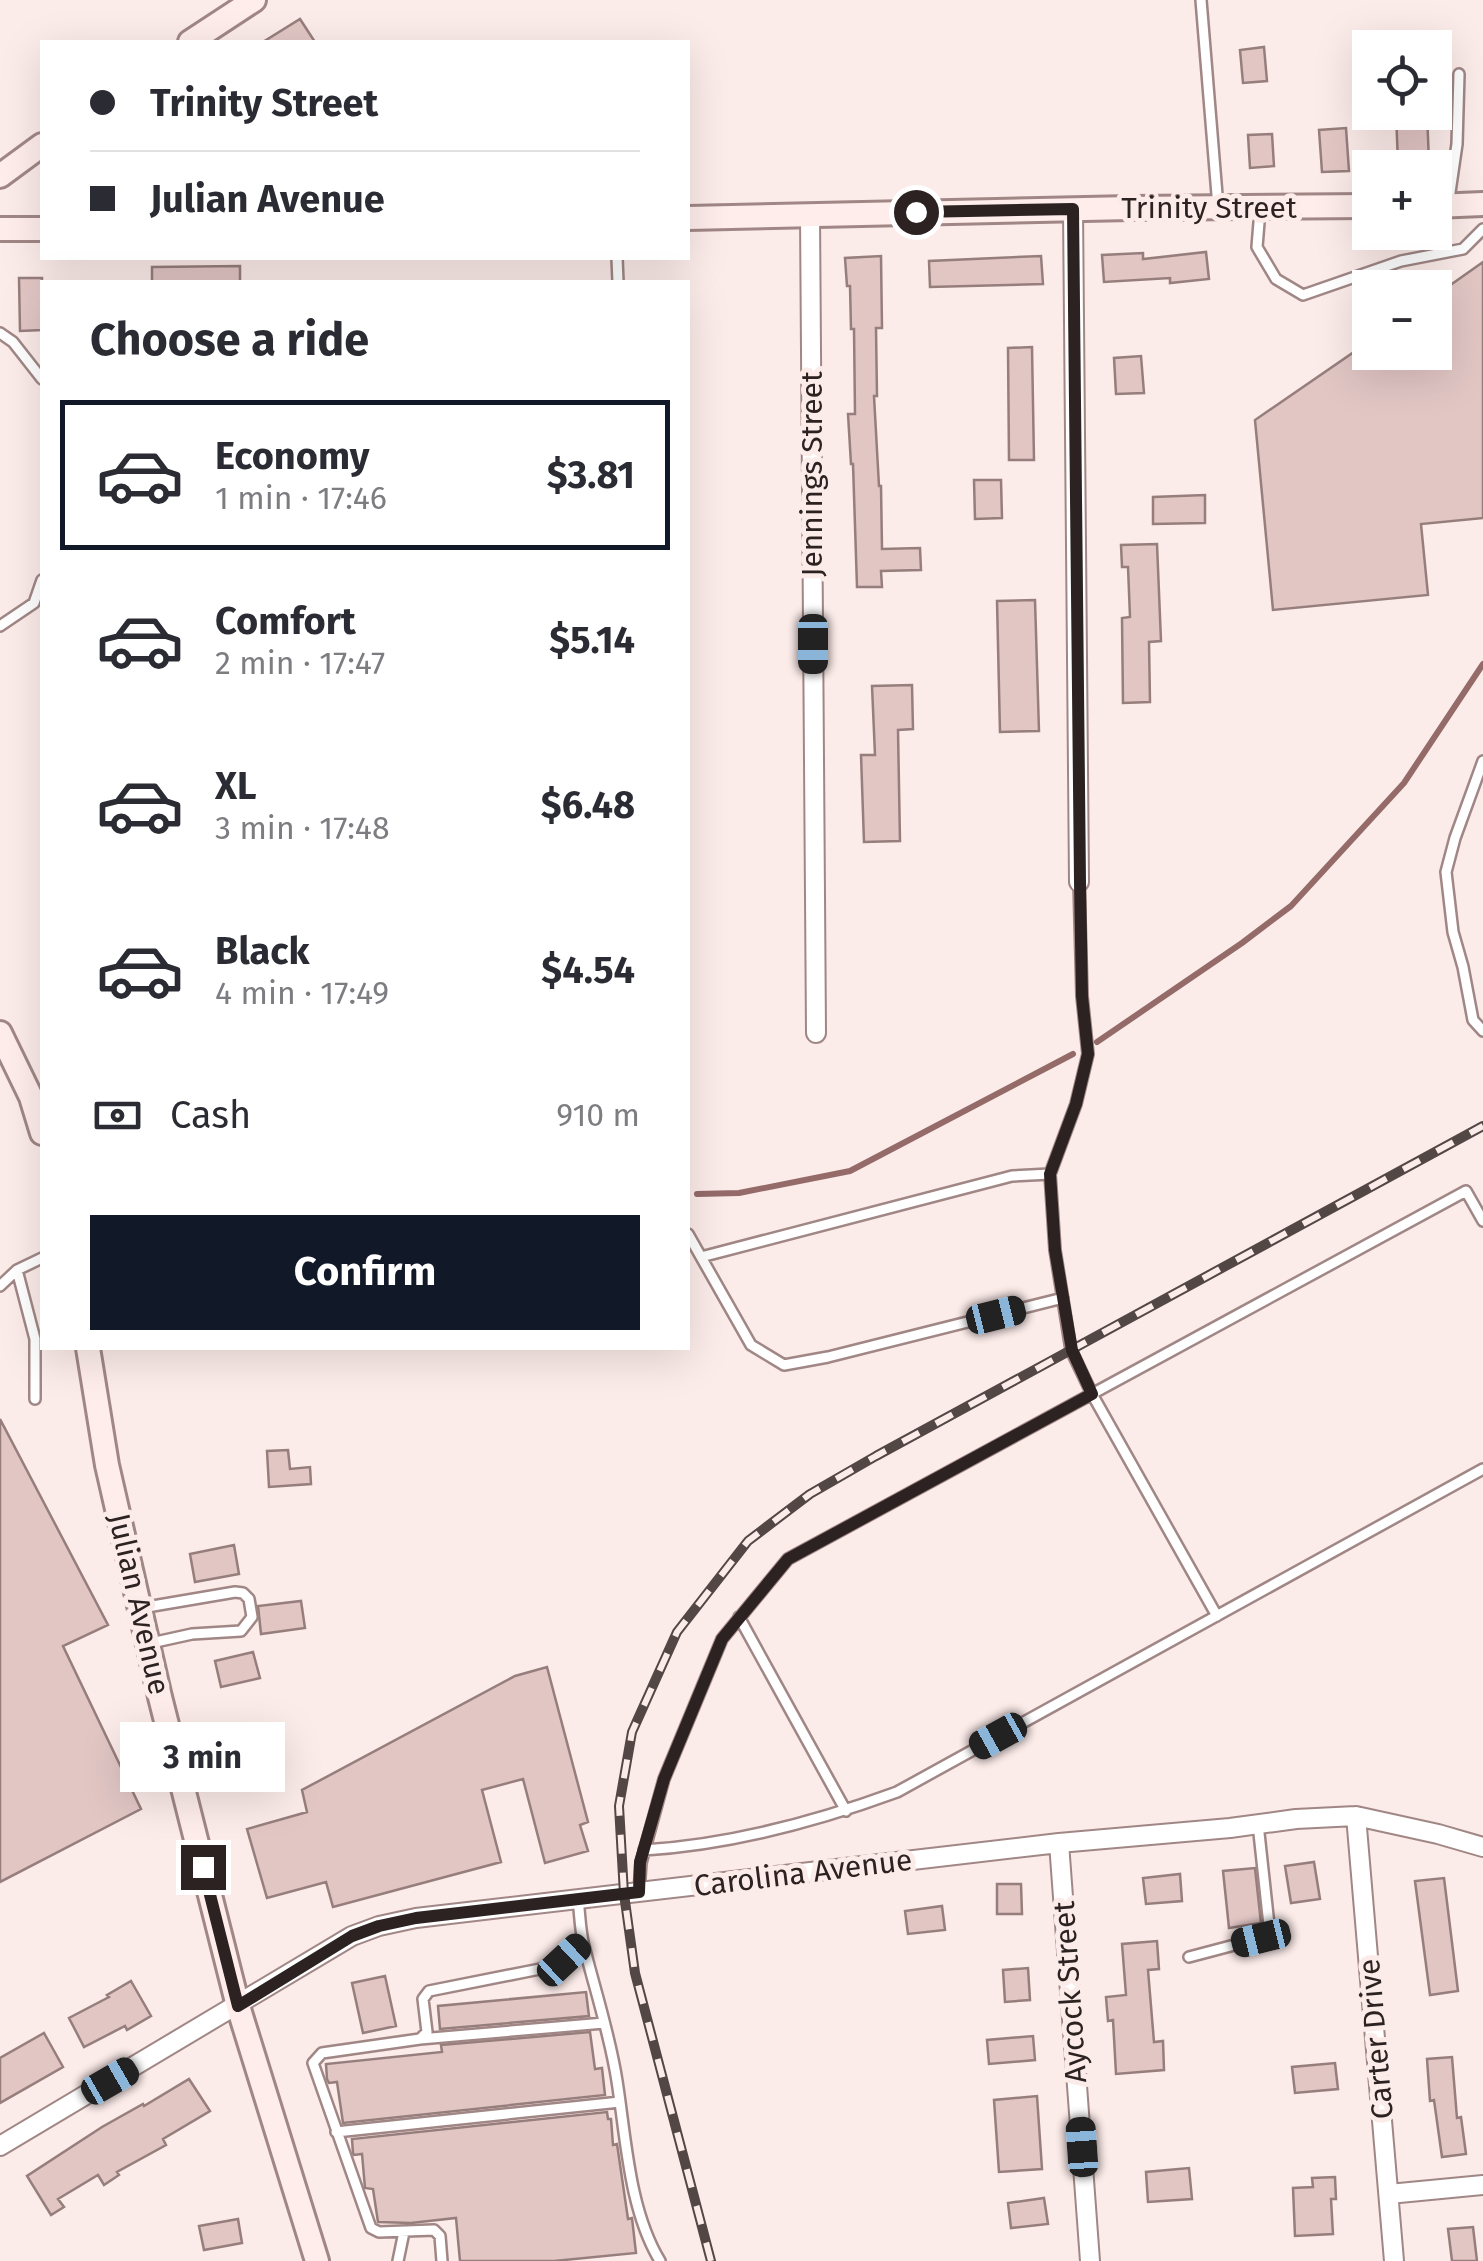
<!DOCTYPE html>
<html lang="en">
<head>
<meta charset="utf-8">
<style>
	:root { --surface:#fff; --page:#f2f2f3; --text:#2b2b33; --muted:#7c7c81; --line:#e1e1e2; --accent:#111827 }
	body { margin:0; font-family:"Fira Sans",sans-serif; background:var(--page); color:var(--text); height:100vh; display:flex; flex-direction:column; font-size:38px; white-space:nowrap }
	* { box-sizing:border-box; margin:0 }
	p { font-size:32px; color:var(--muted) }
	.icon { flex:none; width:55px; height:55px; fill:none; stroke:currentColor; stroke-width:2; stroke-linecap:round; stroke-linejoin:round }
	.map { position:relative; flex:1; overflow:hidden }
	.drawer { position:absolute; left:40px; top:280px; width:650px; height:1070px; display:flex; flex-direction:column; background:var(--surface); border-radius:0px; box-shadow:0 10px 40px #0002 }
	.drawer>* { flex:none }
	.top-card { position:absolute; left:40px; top:40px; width:650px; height:220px; border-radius:0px; box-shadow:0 10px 40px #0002; display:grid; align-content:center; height:220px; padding:0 50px; background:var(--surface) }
	.tools { position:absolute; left:1352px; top:30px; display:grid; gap:20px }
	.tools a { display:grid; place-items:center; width:100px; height:100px; border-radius:0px; background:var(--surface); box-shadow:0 10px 40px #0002; font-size:50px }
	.end { position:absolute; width:45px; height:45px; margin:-22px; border:12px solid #2c2221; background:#fff; box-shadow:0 0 0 5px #fff }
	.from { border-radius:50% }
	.bubble { position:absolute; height:70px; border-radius:0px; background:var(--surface); box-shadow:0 10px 40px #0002; font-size:32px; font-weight:700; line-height:70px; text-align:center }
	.car { position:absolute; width:30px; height:60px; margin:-30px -15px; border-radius:12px; box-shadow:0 0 8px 2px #0007; background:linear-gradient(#222 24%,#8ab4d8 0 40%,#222 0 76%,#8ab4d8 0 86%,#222 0) }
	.top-card b { display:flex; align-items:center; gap:35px; height:95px; font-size:38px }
	.top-card b+b { border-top:2px solid var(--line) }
	.top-card i { width:25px; height:25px; background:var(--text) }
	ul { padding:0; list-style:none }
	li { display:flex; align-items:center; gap:30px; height:150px; margin:0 20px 15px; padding:0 30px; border:5px solid transparent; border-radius:0px }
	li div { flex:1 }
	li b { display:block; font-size:38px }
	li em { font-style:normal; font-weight:700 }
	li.on { border-color:var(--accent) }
	li>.icon { width:90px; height:90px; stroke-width:1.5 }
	h2 { padding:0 50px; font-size:45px; line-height:120px }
	.pay { display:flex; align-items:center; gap:25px; height:110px; padding:0 50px; font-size:38px }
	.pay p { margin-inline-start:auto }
	.button { display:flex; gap:20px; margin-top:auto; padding:20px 50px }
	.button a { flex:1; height:115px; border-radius:0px; background:var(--accent); color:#fff; font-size:40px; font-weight:700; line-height:115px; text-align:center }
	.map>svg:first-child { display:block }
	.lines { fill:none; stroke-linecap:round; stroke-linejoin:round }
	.stream { stroke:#946b68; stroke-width:6 }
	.building { fill:#e1c6c4; stroke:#967e7c; stroke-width:2.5 }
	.lane-casing { stroke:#a08785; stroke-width:14 }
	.street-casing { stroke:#a08785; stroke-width:22 }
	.secondary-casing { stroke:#a08785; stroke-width:28 }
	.lane { stroke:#fff; stroke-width:9 }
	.street { stroke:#fff; stroke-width:18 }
	.secondary { stroke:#feedeb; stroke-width:22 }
	.rail-casing { stroke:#524745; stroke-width:10 }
	.rail { stroke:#fbebe9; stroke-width:6; stroke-dasharray:19; stroke-linecap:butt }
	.route { stroke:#2c2221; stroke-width:12 }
	.labels { text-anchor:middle; stroke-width:10; stroke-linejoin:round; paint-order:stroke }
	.street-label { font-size:30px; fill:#2c2221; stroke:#fbebe9 }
</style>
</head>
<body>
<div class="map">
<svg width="1483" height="2261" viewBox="0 0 1483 2261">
	<rect width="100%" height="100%" fill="#fbebe9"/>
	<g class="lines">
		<path class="stream" d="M1097,1042L1242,943L1291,906L1404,783L1483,664
			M697,1194L739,1193L850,1171L1073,1054"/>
	</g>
	<path class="building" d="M300,19L315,42H263Z
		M1264,47L1267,81L1243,83L1240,50Z
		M1396,112H1427L1429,163L1398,164Z
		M1346,128L1349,171L1322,172L1319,130Z
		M1272,134L1274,166L1250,168L1248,135Z
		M1206,252L1209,279L1170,283V278L1104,282L1102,255L1143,253V259Z
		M881,256L882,328H876L877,396H874L879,486H881L882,549L920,548L921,570L881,571L882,587H857L853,464H851L848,414H855L854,329H851L850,286H847L845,258Z
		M1041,256L1043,284L930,287L929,261Z
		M1483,262V518L1421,524L1428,595L1273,610L1255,420L1370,341V352H1435V296Z
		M240,266V282H152V267Z
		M19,278H42V330L20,331Z
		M1032,347L1034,460H1009L1008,348Z
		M1141,356L1144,393L1116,394L1114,358Z
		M974,480H1001L1002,518L975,519Z
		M1205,495V523L1153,524V497Z
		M1157,544L1161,641L1149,642L1150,702L1123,703L1122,618L1130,617L1128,567H1122L1121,545Z
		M1035,600L1039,731L1000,732L997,601Z
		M912,685L913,729L898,730L900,841L864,842L861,755H875L872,686Z
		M0,1419L108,1625L63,1646L141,1809L0,1882Z
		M288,1450L290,1469L310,1467L311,1484L269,1487L267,1451Z
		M234,1545L239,1574L195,1582L190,1554Z
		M301,1601L305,1628L261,1634L258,1606Z
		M253,1652L260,1678L221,1687L215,1661Z
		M547,1667L588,1822L580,1825L588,1851L545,1863L523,1779L482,1790L501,1862L333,1907L326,1882L267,1898L247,1829L307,1812L302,1790L515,1676Z
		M1314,1862L1320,1899L1291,1903L1285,1866Z
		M1255,1868L1261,1923L1229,1928L1223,1871Z
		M1180,1874L1182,1901L1146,1904L1143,1878Z
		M1444,1878L1458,1991L1430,1995L1415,1881Z
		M997,1884H1021L1022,1914H997Z
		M942,1906L945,1930L908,1934L905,1911Z
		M1157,1941L1159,1969L1148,1970L1154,2042L1163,2041L1164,2070L1116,2074L1113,2020L1108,2021L1106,1997L1126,1995L1122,1944Z
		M1028,1968L1030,2000L1005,2002L1003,1970Z
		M385,1976L396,2026L363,2033L352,1983Z
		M131,1981L151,2016L127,2030L125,2026L84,2047L69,2018L109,1997L107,1995Z
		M586,1992L589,2016L440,2029L438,2006Z
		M590,2032L595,2069L602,2068L605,2095L343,2123L337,2082L329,2083L327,2079L326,2064L442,2052L441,2045Z
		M44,2033L63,2067L0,2103V2058Z
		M1033,2036L1035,2060L989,2064L987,2040Z
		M1452,2057L1457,2118L1461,2117L1466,2154L1442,2157L1434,2100L1430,2101L1427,2059Z
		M1335,2063L1338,2089L1295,2093L1292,2067Z
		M189,2079L210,2111L163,2139L166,2145L117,2172L119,2175L104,2185L98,2175L58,2199L64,2207L51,2215L27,2176L102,2127L143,2104L144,2106Z
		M1037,2096L1042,2169L999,2172L994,2100Z
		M607,2112L608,2119H611L613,2145L617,2144L628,2219L632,2218L636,2253L554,2261H460L456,2218L411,2223L378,2222L373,2189L365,2188L362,2154L354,2155L353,2153L352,2139Z
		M1189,2168L1192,2199L1148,2202L1146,2172Z
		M1335,2177L1336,2199H1331L1333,2234L1295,2236L1293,2188L1313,2187L1312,2178Z
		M1044,2198L1048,2224L1011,2228L1008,2203Z
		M238,2219L242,2243L204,2250L199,2226Z
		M1473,2227L1477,2261H1452L1448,2229Z"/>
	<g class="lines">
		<defs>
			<path id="lane" d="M1201,0L1218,207
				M1448,206L1457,144L1459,74
				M1260,210L1257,247L1276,279L1303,295L1401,261L1463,249L1483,229
				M617,258L618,282
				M0,333L13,342L42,379
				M0,626L34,603L42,580
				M1483,761L1455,838L1446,872L1453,932L1463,967L1473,1020L1483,1031
				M1079,882L1082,996L1088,1054L1076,1104L1050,1174L1055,1250L1071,1350L1092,1394L1217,1616
				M688,1234L751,1345L784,1365L828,1357L1063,1298
				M701,1257L1012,1176L1050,1174
				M17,1270L35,1339V1399
				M0,1286L17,1270L42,1258
				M141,1608L235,1592L243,1593L249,1599L252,1617L241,1631L192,1634L151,1643
				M739,1617L846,1811
				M644,1850C727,1845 818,1821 897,1792L1483,1469
				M639,1892L641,1863L664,1779L722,1639L788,1559L1466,1191L1483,1221
				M578,1899C580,1915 580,1931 584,1946C595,1990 610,2035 617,2081C626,2138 629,2210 660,2261
				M1189,1957L1261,1938L1269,1925L1258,1824
				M420,2039L604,2023
				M336,2132L620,2102
				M398,2261L404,2232
				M442,2261L440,2236L434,2230L379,2232L371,2228L313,2063L322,2053L420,2039L427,2032L423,1999L429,1991L540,1969L564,1960L583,1943"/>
			<path id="street" d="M1073,209L1079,882
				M810,215L816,1033
				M1356,1816L1394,2261
				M1059,1843L1090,2261
				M0,2146L352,1936L379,1926L416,1918L1059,1843L1230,1828L1296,1819L1356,1816L1438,1834L1483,1847
				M1389,2194L1483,2185"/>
			<path id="secondary" d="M190,42L254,0
				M0,176L42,145
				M1435,206L1483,204
				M688,218L1131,208L1370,206
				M0,229H42
				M0,1033L31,1097L42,1133
				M88,1348L107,1465L160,1697L238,2006L317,2261"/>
		</defs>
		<use href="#lane" class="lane-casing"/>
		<use href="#street" class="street-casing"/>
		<use href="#secondary" class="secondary-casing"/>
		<use href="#lane" class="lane"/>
		<use href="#street" class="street"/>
		<use href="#secondary" class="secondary"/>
		<defs>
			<path id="rail" d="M711,2261L635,1973L624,1894L619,1806L632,1732L677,1632L748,1541L810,1494L876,1456L1483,1126"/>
		</defs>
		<use href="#rail" class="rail-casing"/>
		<use href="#rail" class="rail"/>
	</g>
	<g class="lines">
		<path class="route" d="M203,1867L238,2006L352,1936L379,1926L416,1918L639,1892L640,1862L664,1779L722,1639L788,1559L1092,1394L1072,1350L1055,1250L1050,1174L1076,1104L1088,1054L1082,996L1080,882L1073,209L916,212"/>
	</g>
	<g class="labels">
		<g class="street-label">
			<text x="1209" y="218">Trinity Street</text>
			<text transform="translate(812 474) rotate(-90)" y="10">Jennings Street</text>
			<text transform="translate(139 1604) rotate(77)" y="10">Julian Avenue</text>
			<text transform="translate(803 1873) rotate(-7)" y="10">Carolina Avenue</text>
			<text transform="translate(1070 1992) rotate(-94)" y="10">Aycock Street</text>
			<text transform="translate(1376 2039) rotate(-95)" y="10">Carter Drive</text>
		</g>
	</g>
</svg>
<div class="tools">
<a><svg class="icon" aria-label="locate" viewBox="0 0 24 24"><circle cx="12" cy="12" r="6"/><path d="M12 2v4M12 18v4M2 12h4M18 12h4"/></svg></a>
<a>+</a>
<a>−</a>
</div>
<i class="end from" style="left:916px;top:212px"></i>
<i class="end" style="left:203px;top:1867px"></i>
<div class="bubble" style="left:120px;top:1722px;width:165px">3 min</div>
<i class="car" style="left:813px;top:644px;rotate:180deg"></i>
<i class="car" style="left:996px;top:1315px;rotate:76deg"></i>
<i class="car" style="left:998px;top:1736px;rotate:241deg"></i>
<i class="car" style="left:1261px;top:1938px;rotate:256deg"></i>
<i class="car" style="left:564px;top:1960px;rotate:47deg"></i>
<i class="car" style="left:110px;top:2081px;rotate:60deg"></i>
<i class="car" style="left:1082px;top:2147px;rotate:356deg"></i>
<div class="top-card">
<b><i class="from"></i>Trinity Street</b>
<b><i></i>Julian Avenue</b>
</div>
<section class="drawer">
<h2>Choose a ride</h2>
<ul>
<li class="on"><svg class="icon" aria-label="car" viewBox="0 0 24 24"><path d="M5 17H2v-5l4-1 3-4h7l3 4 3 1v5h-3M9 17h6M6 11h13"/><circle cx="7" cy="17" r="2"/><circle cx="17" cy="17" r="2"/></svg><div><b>Economy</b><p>1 min · 17:46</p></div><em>$3.81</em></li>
<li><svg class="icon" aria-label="car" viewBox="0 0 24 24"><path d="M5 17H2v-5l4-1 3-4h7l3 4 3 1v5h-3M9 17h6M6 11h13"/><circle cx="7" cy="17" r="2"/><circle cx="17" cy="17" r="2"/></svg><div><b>Comfort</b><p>2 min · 17:47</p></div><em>$5.14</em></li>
<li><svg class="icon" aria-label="car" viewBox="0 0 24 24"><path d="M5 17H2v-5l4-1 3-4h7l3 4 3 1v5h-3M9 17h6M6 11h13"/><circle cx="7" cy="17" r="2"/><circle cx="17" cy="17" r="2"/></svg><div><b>XL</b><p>3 min · 17:48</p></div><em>$6.48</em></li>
<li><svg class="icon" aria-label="car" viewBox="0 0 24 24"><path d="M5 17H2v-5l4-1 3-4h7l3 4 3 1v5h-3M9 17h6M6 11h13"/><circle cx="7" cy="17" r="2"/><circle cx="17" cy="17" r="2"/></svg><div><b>Black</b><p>4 min · 17:49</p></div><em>$4.54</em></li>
</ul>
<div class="pay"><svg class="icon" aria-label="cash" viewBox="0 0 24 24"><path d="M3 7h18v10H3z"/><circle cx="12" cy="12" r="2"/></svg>Cash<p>910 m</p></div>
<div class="button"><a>Confirm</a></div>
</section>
</div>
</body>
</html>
